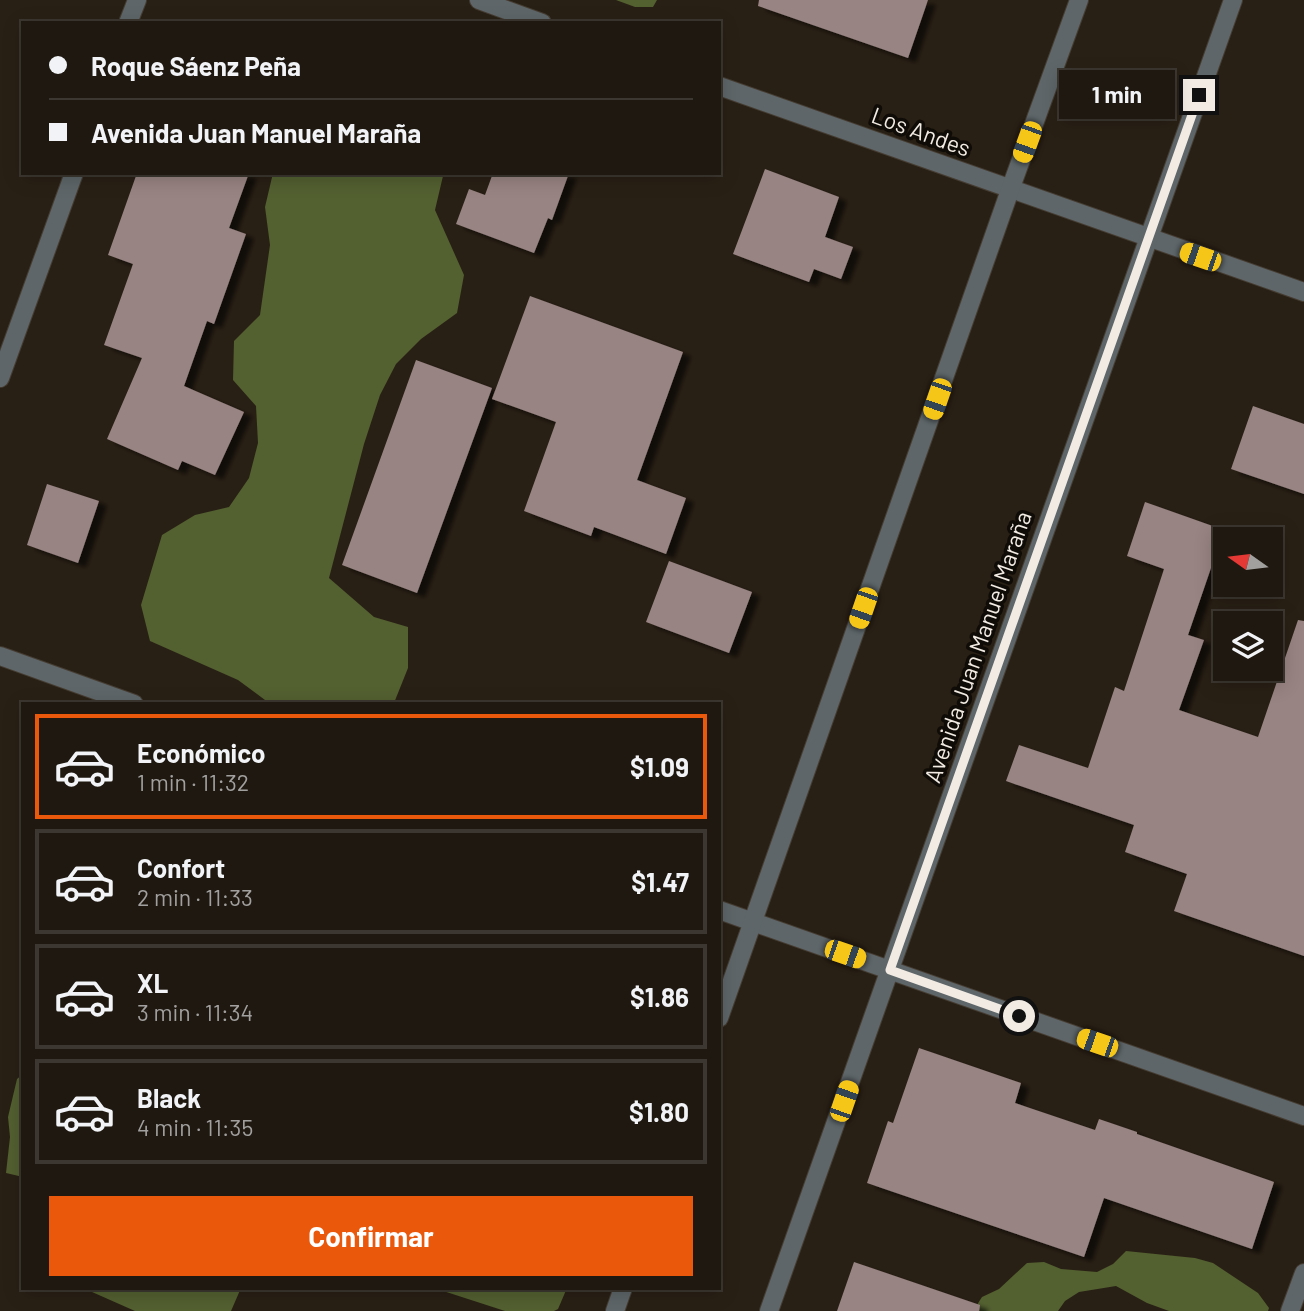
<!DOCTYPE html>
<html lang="es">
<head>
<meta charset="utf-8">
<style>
	:root { --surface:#1f1810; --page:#2c251e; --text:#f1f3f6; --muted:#a1a09f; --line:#3c3730; --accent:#ea580c }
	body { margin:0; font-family:Barlow,sans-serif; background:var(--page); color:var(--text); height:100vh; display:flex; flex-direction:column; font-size:26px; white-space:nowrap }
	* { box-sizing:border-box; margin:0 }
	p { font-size:23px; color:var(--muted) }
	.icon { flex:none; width:38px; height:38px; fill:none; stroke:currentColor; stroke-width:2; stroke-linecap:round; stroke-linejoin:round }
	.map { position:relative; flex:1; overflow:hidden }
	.details { position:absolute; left:21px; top:702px; width:700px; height:588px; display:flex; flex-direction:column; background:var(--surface); border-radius:0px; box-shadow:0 4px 18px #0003,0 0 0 2px var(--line) }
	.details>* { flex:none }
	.hud { position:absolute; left:21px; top:21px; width:700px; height:154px; border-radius:0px; box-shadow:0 4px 18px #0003,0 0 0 2px var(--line); display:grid; align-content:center; height:154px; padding:0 28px; background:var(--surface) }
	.needle { width:46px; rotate:284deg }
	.controls { position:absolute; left:1213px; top:527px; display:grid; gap:14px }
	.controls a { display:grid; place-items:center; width:70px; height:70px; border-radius:0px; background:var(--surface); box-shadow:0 4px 18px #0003,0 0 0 2px var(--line); font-size:35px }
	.end { position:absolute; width:32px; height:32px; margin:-16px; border:9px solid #f1ebe3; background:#111; box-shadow:0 0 0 4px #111 }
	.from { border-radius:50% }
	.bubble { position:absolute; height:49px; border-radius:0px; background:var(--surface); box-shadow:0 4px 18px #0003,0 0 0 2px var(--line); font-size:23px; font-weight:700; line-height:49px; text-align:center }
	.car { position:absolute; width:21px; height:42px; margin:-21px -10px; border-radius:9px; box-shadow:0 0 5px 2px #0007; background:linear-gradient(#f5c518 24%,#345 0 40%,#f5c518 0 76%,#345 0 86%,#f5c518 0) }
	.hud b { display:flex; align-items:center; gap:24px; height:66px; font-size:26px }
	.hud b+b { border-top:2px solid var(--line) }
	.hud i { width:18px; height:18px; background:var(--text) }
	ul { padding:12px 0 0; list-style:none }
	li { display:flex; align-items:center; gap:21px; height:105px; margin:0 14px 10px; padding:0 14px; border:4px solid var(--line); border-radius:0px }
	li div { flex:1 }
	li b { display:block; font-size:26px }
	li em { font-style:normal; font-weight:700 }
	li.active { border-color:var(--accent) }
	li>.icon { width:63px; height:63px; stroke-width:1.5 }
	.cta { display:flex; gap:14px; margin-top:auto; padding:14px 28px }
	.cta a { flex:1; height:80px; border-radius:0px; background:var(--accent); color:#fff; font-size:28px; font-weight:700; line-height:80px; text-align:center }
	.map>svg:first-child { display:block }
	.forest { fill:#536030 }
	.building { fill:#988483; filter:url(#shadow) }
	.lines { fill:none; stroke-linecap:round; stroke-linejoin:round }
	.minor-casing { stroke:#453c32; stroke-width:20 }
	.tertiary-casing { stroke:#453c32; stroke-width:20 }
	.minor { stroke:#5e6669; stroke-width:18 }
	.tertiary { stroke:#5e6669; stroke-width:18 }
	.route { stroke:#f1ebe3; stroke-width:9 }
	.labels { text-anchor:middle; stroke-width:7; stroke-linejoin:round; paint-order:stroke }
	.street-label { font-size:23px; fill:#f1ebe3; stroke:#0f0b06 }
</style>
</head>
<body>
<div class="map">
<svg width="1304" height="1311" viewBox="0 0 1304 1311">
	<defs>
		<filter id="shadow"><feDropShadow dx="8" dy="4.5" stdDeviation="2" flood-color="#0009"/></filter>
	</defs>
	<rect width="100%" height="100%" fill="#292015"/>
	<path class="forest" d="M616,0H657L653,7H635Z
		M273,173H438L443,176L435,210L464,275L457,313L421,339L396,364L380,395L364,444L329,578L374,617L408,627V668L394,703H269L238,680L150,641L141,605L162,535L195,515L229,507L249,478L258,443L256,406L233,380L234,341L260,315L270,245L265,207Z
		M23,1074V1177L6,1173L10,1137L8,1117L17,1079Z
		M1126,1251L1195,1258L1213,1263L1258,1293L1269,1308L1268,1311H1169L1147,1303L1116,1286L1079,1292L1065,1301L1058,1311H973L982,1297L999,1289L1027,1263L1044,1262L1061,1269L1097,1272L1113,1264Z
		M83,1288H241L231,1311H135Z
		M434,1288H567L558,1309L554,1311H505Z"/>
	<path class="building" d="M759,0H928L908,58L758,6Z
		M765,169L839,197L825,237L853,247L841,279L814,269L809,282L733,254Z
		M137,173H249L229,228L246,234L214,324L207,321L184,386L244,412L215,475L182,461L178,470L107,439L142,358L104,345L133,264L108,255Z
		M493,173H569L552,220L548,218L534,253L456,224L469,189L485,195Z
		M530,296L683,352L637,480L686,498L666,554L594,527L591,536L524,511L556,422L492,399Z
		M416,360L492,388L417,593L342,565Z
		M1253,406L1304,424V494L1231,469Z
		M47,484L99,501L78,563L27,545Z
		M1145,502L1224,530L1188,635L1204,640L1179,710L1258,737L1298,620L1304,621V956L1174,911L1187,874L1125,852L1134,825L1006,781L1019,745L1088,768L1115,687L1124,691L1164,569L1127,556Z
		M669,561L752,592L729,653L646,622Z
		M919,1048L1021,1083L1015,1103L1095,1130L1099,1119L1137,1132V1134L1274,1182L1252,1249L1104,1198L1084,1257L867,1183L888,1121L893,1123Z
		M854,1262L980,1305L979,1311H837Z"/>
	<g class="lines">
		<defs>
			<path id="minor" d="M479,0L542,23
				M128,23L137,0
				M719,86L1304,292
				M0,378L74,173
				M0,656L134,704
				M719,910L1304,1116
				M1290,1311L1304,1273"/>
			<path id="tertiary" d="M719,1018L1010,190L1079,0
				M615,1311L623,1288
				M769,1311L1233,0"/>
		</defs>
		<use href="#minor" class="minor-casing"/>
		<use href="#tertiary" class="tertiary-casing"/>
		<use href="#minor" class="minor"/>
		<use href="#tertiary" class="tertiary"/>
	</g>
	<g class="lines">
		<path class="route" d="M1019,1016L890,970L1199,95"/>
	</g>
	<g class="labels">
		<g class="street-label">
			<text transform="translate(921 132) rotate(20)" y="8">Los Andes</text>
			<text transform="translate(978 647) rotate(-71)" y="8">Avenida Juan Manuel Maraña</text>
		</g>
	</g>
</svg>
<div class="controls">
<a><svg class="needle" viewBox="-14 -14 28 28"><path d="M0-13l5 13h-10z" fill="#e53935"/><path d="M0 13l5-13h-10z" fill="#a1a09f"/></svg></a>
<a><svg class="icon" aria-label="layers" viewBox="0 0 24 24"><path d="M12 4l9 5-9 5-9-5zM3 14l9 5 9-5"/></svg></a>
</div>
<i class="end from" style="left:1019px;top:1016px"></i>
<i class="end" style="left:1199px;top:95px"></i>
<div class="bubble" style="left:1059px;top:70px;width:116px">1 min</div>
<i class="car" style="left:1027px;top:142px;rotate:200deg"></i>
<i class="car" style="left:1200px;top:257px;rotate:289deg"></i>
<i class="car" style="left:937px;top:399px;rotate:199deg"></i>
<i class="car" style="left:863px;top:608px;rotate:199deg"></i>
<i class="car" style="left:845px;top:954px;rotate:109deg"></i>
<i class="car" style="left:1097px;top:1043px;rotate:289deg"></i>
<i class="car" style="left:844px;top:1101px;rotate:19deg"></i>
<div class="hud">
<b><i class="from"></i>Roque Sáenz Peña</b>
<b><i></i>Avenida Juan Manuel Maraña</b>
</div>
<section class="details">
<ul>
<li class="active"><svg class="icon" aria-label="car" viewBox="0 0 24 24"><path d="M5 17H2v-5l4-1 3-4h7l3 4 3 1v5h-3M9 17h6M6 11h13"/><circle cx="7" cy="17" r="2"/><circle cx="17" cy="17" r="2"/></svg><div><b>Económico</b><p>1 min · 11:32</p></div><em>$1.09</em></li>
<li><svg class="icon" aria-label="car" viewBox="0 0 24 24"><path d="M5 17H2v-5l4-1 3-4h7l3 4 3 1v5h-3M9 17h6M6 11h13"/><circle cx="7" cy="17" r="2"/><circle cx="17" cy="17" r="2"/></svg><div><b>Confort</b><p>2 min · 11:33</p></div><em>$1.47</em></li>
<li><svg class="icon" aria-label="car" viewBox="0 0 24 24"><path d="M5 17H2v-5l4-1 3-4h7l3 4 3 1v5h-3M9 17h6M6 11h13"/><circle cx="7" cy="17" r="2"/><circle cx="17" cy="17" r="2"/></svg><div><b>XL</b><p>3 min · 11:34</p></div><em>$1.86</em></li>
<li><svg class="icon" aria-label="car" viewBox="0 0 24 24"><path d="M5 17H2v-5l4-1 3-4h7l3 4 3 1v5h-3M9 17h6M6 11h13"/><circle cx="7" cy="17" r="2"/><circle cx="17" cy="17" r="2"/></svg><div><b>Black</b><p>4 min · 11:35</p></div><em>$1.80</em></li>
</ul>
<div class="cta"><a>Confirmar</a></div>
</section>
</div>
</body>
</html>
